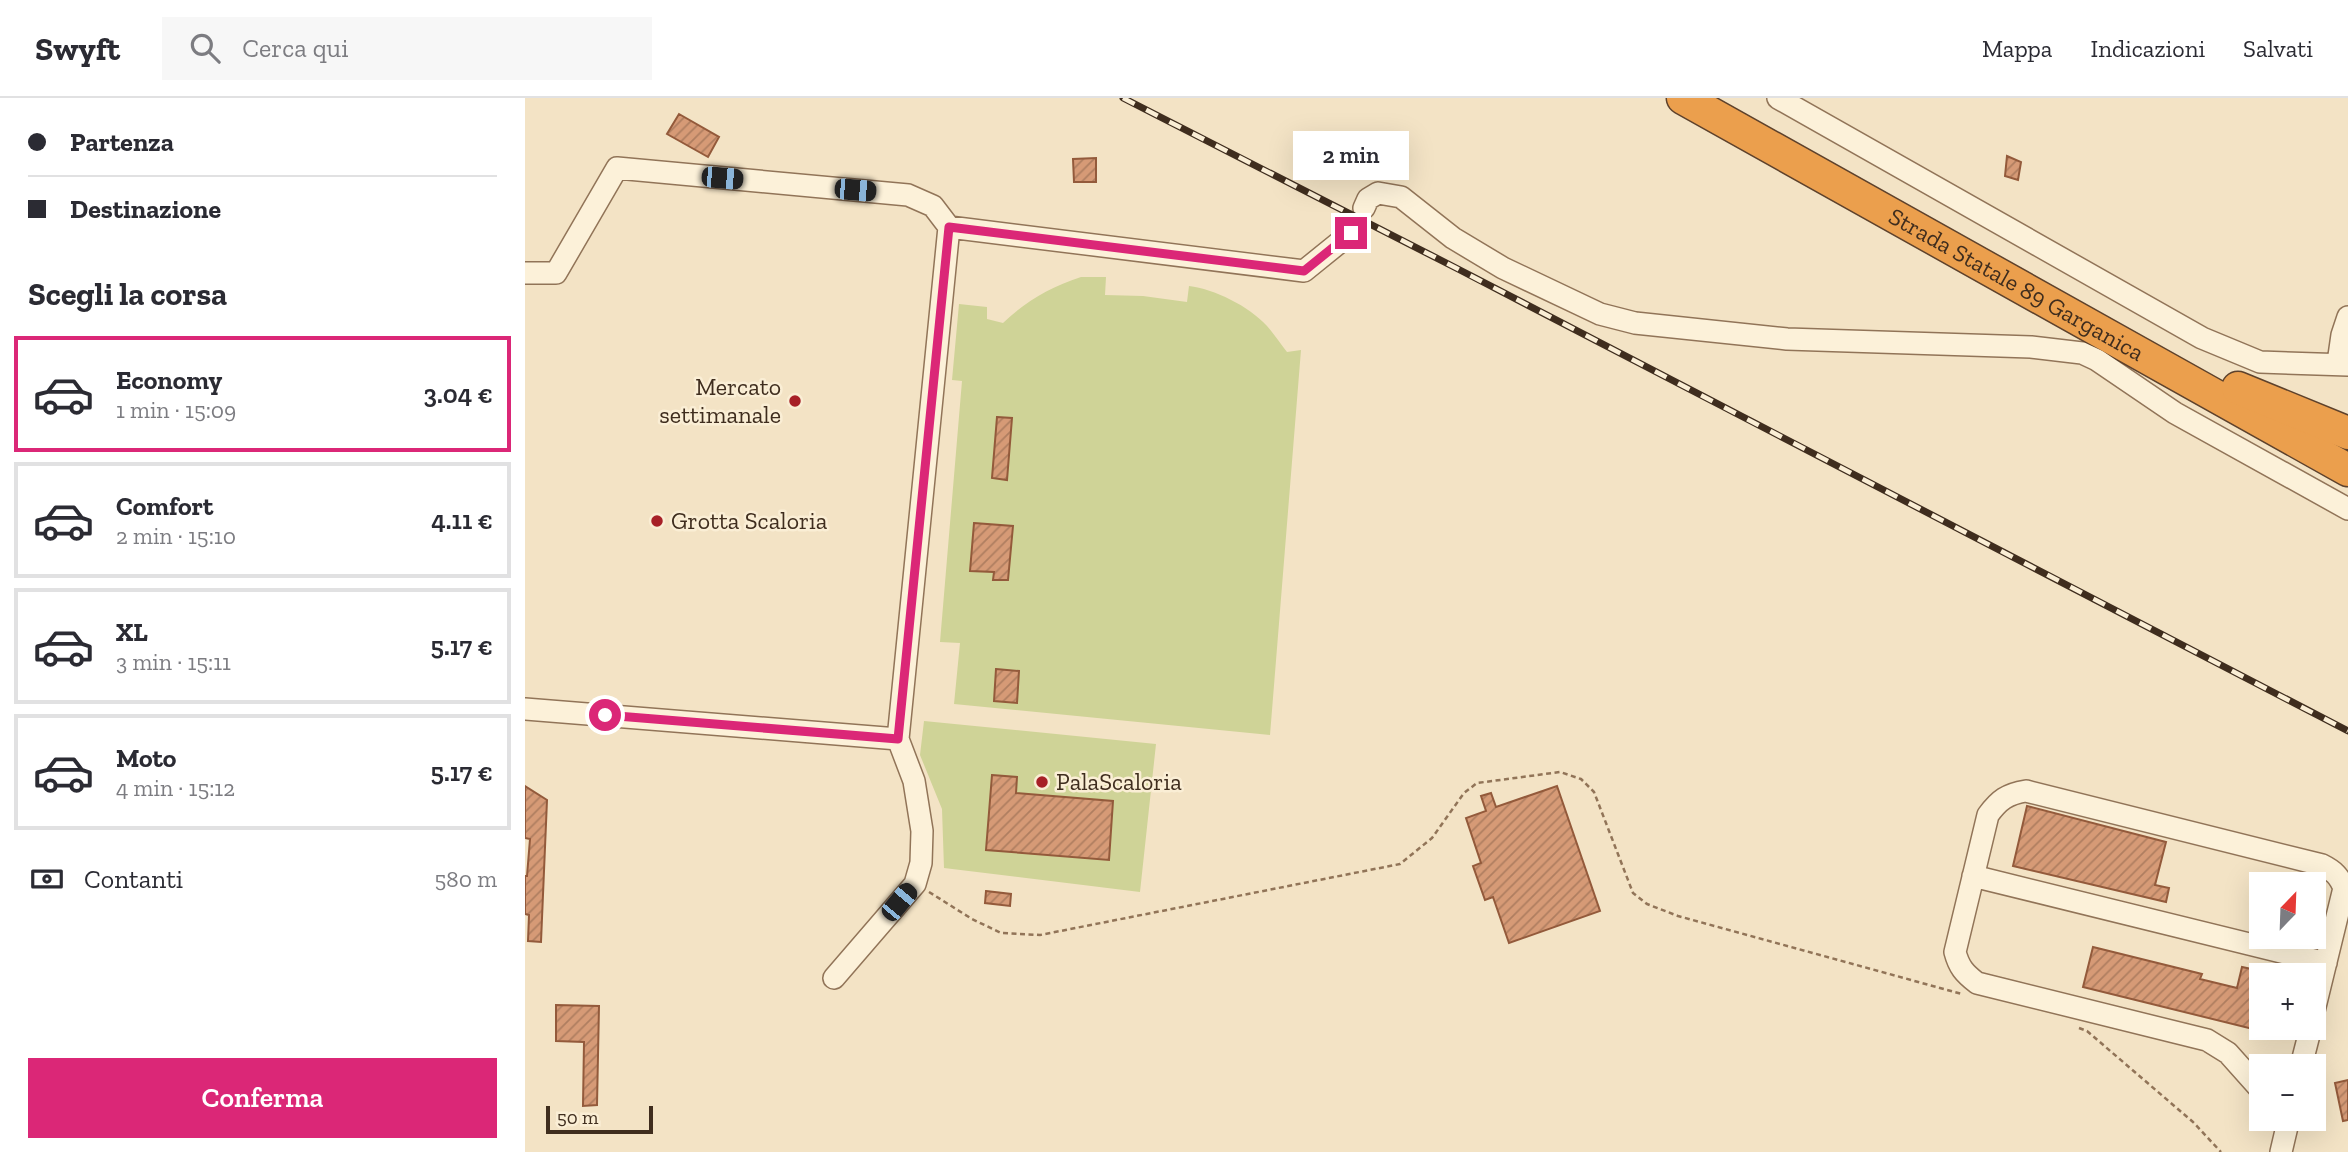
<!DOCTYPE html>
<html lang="it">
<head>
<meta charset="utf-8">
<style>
	:root { --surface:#fff; --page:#f7f7f7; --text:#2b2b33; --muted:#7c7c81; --line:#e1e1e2; --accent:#db2777 }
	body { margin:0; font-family:"Zilla Slab",serif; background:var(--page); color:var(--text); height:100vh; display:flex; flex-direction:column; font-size:26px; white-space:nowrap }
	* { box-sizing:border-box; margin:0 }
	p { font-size:23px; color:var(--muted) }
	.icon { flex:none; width:38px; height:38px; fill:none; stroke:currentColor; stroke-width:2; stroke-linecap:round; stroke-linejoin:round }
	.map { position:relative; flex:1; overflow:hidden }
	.side { display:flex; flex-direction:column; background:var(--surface); width:525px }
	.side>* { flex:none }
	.top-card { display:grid; align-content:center; height:154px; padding:0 28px; background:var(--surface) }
	.needle { width:46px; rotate:23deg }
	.buttons { position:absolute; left:1724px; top:774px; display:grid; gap:14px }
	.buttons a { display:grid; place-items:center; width:77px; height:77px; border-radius:0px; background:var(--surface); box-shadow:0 7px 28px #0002; font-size:35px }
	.scale { position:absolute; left:21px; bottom:18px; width:107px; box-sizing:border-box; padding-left:7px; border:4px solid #3f2d1e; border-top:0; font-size:19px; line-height:24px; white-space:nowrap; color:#3f2d1e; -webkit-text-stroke:5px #faeed5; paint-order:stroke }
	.end { position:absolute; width:32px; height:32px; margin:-16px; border:9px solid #db2777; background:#fff; box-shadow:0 0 0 4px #fff }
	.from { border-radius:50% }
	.bubble { position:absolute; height:49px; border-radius:0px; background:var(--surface); box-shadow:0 7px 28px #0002; font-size:23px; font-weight:600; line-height:49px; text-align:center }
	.car { position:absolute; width:21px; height:42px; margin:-21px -10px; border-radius:9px; box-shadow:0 0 5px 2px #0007; background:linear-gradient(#222 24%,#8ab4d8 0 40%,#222 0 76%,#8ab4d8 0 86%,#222 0) }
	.top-card b { display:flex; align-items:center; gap:24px; height:66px; font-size:26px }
	.top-card b+b { border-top:2px solid var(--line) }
	.top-card i { width:18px; height:18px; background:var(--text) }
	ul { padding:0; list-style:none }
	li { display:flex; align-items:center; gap:21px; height:116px; margin:0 14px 10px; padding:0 14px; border:4px solid var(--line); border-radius:0px }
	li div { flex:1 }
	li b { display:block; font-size:26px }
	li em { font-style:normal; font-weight:600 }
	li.active { border-color:var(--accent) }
	li>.icon { width:63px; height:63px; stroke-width:1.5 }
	h2 { padding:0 28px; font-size:32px; line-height:84px }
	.pay { display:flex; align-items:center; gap:18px; height:77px; padding:0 28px; font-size:26px }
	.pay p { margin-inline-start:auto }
	.button { display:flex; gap:14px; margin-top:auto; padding:14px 28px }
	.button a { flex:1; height:80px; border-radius:0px; background:var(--accent); color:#fff; font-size:28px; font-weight:600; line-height:80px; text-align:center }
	header { display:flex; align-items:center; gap:42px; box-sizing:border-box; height:98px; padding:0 35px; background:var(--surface); border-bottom:2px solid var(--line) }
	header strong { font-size:33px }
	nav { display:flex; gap:38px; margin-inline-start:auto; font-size:24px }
	.search { width:490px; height:63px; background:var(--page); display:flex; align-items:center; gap:18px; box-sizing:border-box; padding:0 24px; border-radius:0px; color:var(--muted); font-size:26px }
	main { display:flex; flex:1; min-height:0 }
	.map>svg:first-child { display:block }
	.pitch { fill:#cfd397 }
	.building { fill:url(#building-hatch); stroke:#935a3b; stroke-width:2 }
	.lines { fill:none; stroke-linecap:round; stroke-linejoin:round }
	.minor-tunnel { stroke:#cfbfa4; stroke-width:21; stroke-dasharray:21 10; stroke-linecap:butt }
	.minor-casing { stroke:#917458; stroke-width:24 }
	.highway-casing { stroke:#5e422c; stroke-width:35 }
	.path { stroke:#917458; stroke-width:2.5; stroke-dasharray:5 3.5; stroke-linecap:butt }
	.minor { stroke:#fcf1d9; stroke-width:21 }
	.highway { stroke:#eb9f4d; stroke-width:32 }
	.rail-casing { stroke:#3f2d1e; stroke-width:7 }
	.rail { stroke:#faeed5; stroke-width:4.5; stroke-dasharray:13; stroke-linecap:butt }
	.route { stroke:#db2777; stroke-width:9 }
	.poi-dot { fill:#a72027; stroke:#faeed5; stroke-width:2.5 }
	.labels { text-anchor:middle; stroke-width:5; stroke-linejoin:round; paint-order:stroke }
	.street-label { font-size:24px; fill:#3f2d1e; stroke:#faeed5 }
	.poi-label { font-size:24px; fill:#3f2d1e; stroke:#faeed5; text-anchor:start }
</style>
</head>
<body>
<header>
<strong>Swyft</strong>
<div class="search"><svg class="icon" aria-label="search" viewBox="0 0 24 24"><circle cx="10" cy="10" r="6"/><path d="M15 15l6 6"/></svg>Cerca qui</div>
<nav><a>Mappa</a><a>Indicazioni</a><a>Salvati</a></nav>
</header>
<main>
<section class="side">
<div class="top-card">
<b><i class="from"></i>Partenza</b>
<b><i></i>Destinazione</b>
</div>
<h2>Scegli la corsa</h2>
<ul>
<li class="active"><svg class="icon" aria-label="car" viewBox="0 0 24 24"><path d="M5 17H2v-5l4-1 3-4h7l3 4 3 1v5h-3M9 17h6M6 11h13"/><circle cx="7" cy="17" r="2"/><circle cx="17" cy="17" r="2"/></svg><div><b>Economy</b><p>1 min · 15:09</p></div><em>3.04 €</em></li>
<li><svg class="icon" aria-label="car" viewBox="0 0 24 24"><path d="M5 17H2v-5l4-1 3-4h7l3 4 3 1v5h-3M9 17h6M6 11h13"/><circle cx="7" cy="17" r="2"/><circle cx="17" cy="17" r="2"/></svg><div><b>Comfort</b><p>2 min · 15:10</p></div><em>4.11 €</em></li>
<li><svg class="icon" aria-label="car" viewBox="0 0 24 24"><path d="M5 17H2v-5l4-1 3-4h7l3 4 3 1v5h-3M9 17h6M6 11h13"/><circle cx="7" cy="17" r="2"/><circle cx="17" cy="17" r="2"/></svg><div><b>XL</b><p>3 min · 15:11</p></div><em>5.17 €</em></li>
<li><svg class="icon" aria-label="car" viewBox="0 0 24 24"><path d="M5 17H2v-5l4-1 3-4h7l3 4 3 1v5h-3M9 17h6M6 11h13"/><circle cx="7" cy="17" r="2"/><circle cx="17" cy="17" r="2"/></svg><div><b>Moto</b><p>4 min · 15:12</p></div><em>5.17 €</em></li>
</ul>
<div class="pay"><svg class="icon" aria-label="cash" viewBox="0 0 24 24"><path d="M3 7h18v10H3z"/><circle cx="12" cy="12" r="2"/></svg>Contanti<p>580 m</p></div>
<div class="button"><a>Conferma</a></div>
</section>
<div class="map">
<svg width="1823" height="1054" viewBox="0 0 1823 1054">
	<defs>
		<pattern id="building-hatch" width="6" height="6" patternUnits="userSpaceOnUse" patternTransform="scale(1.75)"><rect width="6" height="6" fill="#d69a76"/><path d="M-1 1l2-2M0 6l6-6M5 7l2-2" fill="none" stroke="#af7e60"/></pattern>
	</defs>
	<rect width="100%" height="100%" fill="#f3e3c5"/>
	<path class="pitch" d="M556,179H581L580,197L618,198L662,204L664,188C689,191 724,208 742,228C749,236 755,245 762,254L776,252L745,637L429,606L435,545L415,544L437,283L427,282L434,206L462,209V221L478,225C501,203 525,189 556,179Z
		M399,623L631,646L615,794L419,770L417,711L395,657Z"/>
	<path class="building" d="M154,16L194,39L183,59L142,36Z
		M1482,58L1496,64L1493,82L1480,78Z
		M571,60V84H549L548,61Z
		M472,319L487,320L482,382L467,380Z
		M449,425L488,428L483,482H468L469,474L445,473Z
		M471,571L494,573L492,605L469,603Z
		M467,677L492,679L491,695L588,703L584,762L461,752Z
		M0,688L22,702L16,844L3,843L4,817L0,816V778H2L5,741L0,740Z
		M1032,688L1075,813L984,845L968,799L960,802L948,768L956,765L941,720L961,713L956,698L966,695L971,709Z
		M1502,708L1641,744L1630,787L1644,790L1641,804L1488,768Z
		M461,793L486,796L485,808L460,805Z
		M1568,849L1677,876L1675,881L1712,890L1717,869L1736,873V933L1558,889Z
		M31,907L74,908L72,1007L58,1008L59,944L31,943Z
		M1823,982V1022L1818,1023L1810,985Z"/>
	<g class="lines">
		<path class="minor-tunnel" d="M826,135L839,110"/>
		<defs>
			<path id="minor" d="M1253,0L1677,240L1735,264L1823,267
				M839,110L843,101L853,95L876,99L928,140L978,170L1075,216L1110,225L1262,241L1506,249L1557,255L1572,262L1650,315L1823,411
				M0,175H31L92,70L383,97L408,108L424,129
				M1813,265L1817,237L1823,219
				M0,611L373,641L424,129L779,173L826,135
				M1448,778L1801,865
				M309,880L390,786L396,765L397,733L389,683L373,641
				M1776,968L1786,929
				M1736,992L1703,955L1682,942L1452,885C1439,875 1434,869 1430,854L1463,717C1474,702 1482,696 1501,693L1797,767C1809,773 1814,778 1819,790L1788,917
				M1756,1054L1764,1020"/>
			<g id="highway">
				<path id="s1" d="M1158,0L1823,372"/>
				<path d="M1713,290L1823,335"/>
			</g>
		</defs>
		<use href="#minor" class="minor-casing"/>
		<use href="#highway" class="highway-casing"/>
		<path class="path" d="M404,794L447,821L476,835L515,837L875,766L907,740L939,695L952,685L1035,674L1056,681L1069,694L1108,795L1122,806L1153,818L1437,896
			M1554,930L1562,933L1668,1024L1696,1054"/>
		<use href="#minor" class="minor"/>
		<use href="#highway" class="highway"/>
		<defs>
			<path id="rail" d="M598,0L933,171L1823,633"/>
		</defs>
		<use href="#rail" class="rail-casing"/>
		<use href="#rail" class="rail"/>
	</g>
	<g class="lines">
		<path class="route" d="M80,617L373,641L424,129L779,173L826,135"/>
	</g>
	<g class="poi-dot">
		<circle cx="270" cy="303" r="7"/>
		<circle cx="132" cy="423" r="7"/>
		<circle cx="517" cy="684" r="7"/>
	</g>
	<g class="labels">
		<g class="street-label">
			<text dy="8" stroke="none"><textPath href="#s1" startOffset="382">Strada Statale 89 Garganica</textPath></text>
		</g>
		<g class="poi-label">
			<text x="256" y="297" text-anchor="end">Mercato<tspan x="256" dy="28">settimanale</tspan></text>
			<text x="146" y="431">Grotta Scaloria</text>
			<text x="531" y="692">PalaScaloria</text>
		</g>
	</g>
</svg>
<div class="buttons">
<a><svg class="needle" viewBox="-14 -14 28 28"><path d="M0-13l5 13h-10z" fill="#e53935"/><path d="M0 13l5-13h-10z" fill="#7c7c81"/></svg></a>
<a>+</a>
<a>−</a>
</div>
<div class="scale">50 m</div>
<i class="end from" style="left:80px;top:617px"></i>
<i class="end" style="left:826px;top:135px"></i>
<div class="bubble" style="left:768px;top:33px;width:116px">2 min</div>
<i class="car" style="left:197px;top:80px;rotate:95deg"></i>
<i class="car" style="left:330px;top:92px;rotate:95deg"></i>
<i class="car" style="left:374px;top:804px;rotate:40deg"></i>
</div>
</main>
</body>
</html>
